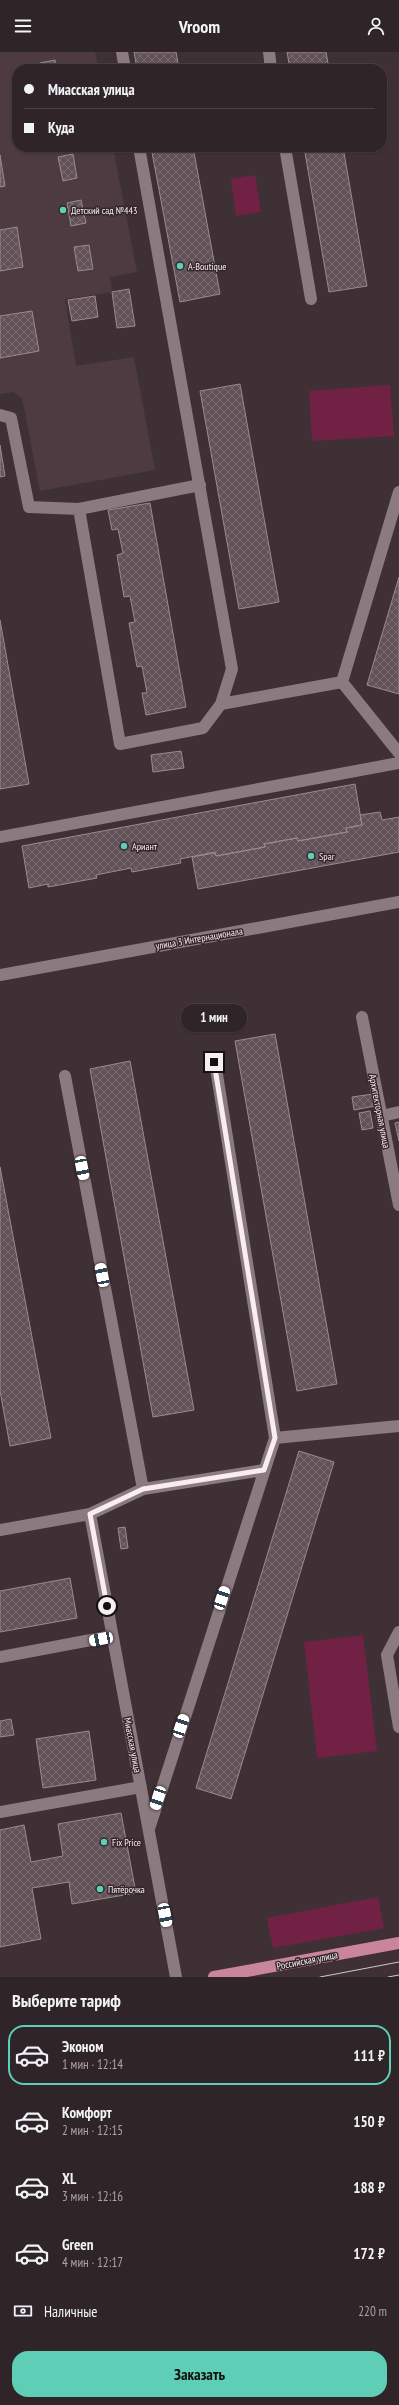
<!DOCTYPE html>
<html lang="ru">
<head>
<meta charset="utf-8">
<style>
	:root { --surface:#2f2428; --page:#3b3034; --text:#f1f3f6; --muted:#a7a4a8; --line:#4a4145; --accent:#5eceb7 }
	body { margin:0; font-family:"PT Sans Narrow",sans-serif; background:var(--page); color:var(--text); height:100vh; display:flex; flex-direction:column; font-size:15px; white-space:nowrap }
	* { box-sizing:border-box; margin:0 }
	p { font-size:13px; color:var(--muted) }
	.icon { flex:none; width:22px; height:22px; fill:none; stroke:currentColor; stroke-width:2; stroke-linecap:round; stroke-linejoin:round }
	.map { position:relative; height:1925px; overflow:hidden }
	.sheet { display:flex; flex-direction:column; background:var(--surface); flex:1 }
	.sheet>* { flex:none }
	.guide { position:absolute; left:12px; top:12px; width:375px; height:88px; border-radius:16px; box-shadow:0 1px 3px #0004,0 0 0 1px var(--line); display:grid; align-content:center; height:88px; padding:0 12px; background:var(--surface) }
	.end { position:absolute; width:18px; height:18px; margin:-9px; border:5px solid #f8eef1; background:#111; box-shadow:0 0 0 2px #111 }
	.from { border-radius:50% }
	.bubble { position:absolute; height:28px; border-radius:14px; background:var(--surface); box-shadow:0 1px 3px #0004,0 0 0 1px var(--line); font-size:13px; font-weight:700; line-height:28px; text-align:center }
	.car { position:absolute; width:12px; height:24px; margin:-12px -6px; border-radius:5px; box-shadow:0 0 3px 1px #0007; background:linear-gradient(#fff 24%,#345 0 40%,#fff 0 76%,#345 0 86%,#fff 0) }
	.guide b { display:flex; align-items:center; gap:14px; height:38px; font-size:15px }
	.guide b+b { border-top:1px solid var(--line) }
	.guide i { width:10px; height:10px; background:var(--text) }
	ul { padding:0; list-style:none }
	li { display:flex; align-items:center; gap:12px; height:60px; margin:0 8px 6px; padding:0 4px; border:2px solid transparent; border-radius:16px }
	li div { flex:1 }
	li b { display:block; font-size:15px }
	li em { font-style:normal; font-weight:700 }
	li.on { border-color:var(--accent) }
	li>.icon { width:36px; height:36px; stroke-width:1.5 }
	h2 { padding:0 12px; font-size:18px; line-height:48px }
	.pay { display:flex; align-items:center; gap:10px; height:44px; padding:0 12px; font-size:15px }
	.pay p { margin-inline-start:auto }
	.cta { display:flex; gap:8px; margin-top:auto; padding:8px 12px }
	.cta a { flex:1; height:46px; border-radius:16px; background:var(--accent); color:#111; font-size:16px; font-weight:700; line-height:46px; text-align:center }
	header { display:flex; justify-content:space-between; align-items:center; height:52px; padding:0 12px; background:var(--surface); font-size:18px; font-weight:700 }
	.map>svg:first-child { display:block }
	.built { fill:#4e3a41 }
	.park { fill:#712244 }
	.building { fill:url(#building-cross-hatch); stroke:#9b8a8f }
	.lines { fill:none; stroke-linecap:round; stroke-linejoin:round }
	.minor { stroke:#8b7a7f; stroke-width:12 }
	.major { stroke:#c8859c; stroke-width:12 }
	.tram { stroke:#d2c7ca; stroke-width:1 }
	.route { stroke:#f8eef1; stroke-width:5 }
	.poi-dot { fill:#5eceb7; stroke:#34262b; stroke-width:1.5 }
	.labels { text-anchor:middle; stroke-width:3; stroke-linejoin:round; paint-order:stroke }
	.poi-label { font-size:10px; fill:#f8eef1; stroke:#34262b; text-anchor:start }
	.street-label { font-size:10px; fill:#f8eef1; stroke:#34262b }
</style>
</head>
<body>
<header><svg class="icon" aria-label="menu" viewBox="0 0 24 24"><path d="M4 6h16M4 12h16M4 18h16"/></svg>Vroom<svg class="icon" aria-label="person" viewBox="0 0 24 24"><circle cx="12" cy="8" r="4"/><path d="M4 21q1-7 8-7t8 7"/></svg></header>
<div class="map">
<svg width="399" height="1925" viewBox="0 0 399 1925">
	<defs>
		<pattern id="building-cross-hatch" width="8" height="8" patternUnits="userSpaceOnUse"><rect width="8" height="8" fill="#625257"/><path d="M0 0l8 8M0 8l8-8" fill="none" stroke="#796b70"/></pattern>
	</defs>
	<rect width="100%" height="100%" fill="#3f3035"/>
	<path class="built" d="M0,0H95L99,17H17V95H113L137,220L110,225L112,240L65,247L76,314L134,305L155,418L40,439L22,346L13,340L0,342Z"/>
	<path class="park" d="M255,123L261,160L236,164L231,127Z
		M390,333L394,384L312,389L309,339Z
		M363,1583L377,1699L317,1706L304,1590Z
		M378,1845L384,1876L273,1896L267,1866Z"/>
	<path class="building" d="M134,0H176L179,17H137Z
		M287,0H326L329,17H290Z
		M55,8L56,17H41L40,11Z
		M151,95H193L220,242L180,250Z
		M304,95H343L367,234L329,240Z
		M73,102L77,126L63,129L58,105Z
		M0,103L5,134L0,135Z
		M81,148L86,171L71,174L67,151Z
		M17,175L23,215L0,219V178Z
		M89,193L93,217L78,219L74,195Z
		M129,237L135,274L117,276L112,240Z
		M95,244L98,265L72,269L68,248Z
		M32,259L39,299L0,306V264Z
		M240,332L279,550L239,557L200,339Z
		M0,393L5,424L0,425Z
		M150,451L186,655L146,663L142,641H147L142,614L137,615L129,571L135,570L130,544L124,545L117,503L123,501L118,477L112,478L108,458Z
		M399,525V642L367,633Z
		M0,568L29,732L0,737Z
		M181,699L184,716L153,720L151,703Z
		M355,732L362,773L346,776L347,780L298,789L297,786L264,792L265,795L216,804L215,800L180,807L181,811L132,820L131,816L96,823L97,826L48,835V832L29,836L22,794Z
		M380,760L382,768L399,765V800L198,837L192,805L215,801L216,804L265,795L264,792L297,786L298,789L347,780L346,776L362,773L360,763Z
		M275,982L337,1332L297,1339L235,989Z
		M130,1009L194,1358L153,1365L90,1017Z
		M373,1042L375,1054L354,1058L352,1045Z
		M370,1059L373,1076L362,1078L359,1061Z
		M399,1070V1089L395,1071Z
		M0,1115L51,1386L10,1394L0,1339Z
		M299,1399L334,1410L231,1747L196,1736Z
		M125,1475L128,1496L121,1497L118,1476Z
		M70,1526L77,1566L0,1580V1539Z
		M11,1667L14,1683L0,1685V1669Z
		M89,1679L96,1728L43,1736L36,1687Z
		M121,1761L136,1841L72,1852L69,1830L32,1836L41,1887L0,1895V1778L24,1773L31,1810L63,1804L58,1772Z"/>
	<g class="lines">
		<path class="minor" d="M122,0L125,17
			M269,0L271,17
			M285,95L311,247
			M0,363L11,366L29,455L79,457L200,433
			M79,457L120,692L203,676L221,652L232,617L139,95
			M342,630L399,440
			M221,652L342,630L399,701
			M0,785L399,711
			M0,923L399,850
			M362,965L399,1153
			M65,1024L143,1437
			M381,1064L399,1060
			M275,1386L399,1374
			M90,1462L176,1925
			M0,1478L90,1462L143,1437L264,1418
			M399,1580L387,1603L399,1675
			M0,1605L112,1584
			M0,1760L141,1735
			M149,1777L275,1386L215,1010"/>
		<path class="major" d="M214,1925L399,1891"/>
		<path class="tram" d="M320,1925L399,1910
			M388,1925L399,1923"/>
	</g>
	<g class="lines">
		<path class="route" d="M107,1554L90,1462L143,1437L264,1418L275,1386L214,1010"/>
	</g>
	<g class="poi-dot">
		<circle cx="63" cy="158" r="4"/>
		<circle cx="180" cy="214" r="4"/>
		<circle cx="124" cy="794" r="4"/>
		<circle cx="311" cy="804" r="4"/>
		<circle cx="104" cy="1790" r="4"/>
		<circle cx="100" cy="1837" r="4"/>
	</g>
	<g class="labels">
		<g class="poi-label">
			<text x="71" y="162">Детский сад №443</text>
			<text x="188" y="218">A-Boutique</text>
			<text x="132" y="798">Ариант</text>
			<text x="319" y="808">Spar</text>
			<text x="112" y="1794">Fix Price</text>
			<text x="108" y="1841">Пятёрочка</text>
		</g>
		<g class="street-label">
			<text transform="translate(199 886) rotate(-10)" y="4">улица 3 Интернационала</text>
			<text transform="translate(380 1059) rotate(79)" y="4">Архитекторная улица</text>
			<text transform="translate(133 1693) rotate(79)" y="4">Миасская улица</text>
			<text transform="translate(307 1908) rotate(-11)" y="4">Российская улица</text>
		</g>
	</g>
</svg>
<i class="end from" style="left:107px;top:1554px"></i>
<i class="end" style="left:214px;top:1010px"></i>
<div class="bubble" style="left:181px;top:952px;width:66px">1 мин</div>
<i class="car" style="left:82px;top:1116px;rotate:169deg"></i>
<i class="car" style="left:102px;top:1223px;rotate:349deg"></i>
<i class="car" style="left:222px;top:1546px;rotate:18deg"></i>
<i class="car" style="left:101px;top:1587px;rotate:259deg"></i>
<i class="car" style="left:181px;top:1674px;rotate:18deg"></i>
<i class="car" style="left:158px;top:1746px;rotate:198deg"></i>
<i class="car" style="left:165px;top:1863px;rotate:169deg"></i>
<div class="guide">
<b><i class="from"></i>Миасская улица</b>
<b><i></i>Куда</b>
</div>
</div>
<section class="sheet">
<h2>Выберите тариф</h2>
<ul>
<li class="on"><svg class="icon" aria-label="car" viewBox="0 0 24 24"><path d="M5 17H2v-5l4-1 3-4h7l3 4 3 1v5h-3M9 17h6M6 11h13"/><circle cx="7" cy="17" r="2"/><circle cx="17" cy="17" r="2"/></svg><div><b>Эконом</b><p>1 мин · 12:14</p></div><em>111 ₽</em></li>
<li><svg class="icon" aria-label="car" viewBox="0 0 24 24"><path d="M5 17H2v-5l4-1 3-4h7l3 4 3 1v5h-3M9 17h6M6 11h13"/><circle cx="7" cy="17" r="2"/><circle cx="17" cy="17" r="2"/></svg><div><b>Комфорт</b><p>2 мин · 12:15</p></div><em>150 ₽</em></li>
<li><svg class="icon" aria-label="car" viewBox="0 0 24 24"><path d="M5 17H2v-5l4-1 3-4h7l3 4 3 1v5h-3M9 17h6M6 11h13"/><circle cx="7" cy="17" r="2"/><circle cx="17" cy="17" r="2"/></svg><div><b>XL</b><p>3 мин · 12:16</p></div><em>188 ₽</em></li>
<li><svg class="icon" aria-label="car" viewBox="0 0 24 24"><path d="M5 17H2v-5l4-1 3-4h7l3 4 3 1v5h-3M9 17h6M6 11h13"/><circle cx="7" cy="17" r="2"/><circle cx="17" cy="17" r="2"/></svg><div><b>Green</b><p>4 мин · 12:17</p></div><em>172 ₽</em></li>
</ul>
<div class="pay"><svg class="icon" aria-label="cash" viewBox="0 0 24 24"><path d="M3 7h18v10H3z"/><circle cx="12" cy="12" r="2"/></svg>Наличные<p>220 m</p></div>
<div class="cta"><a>Заказать</a></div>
</section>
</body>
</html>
